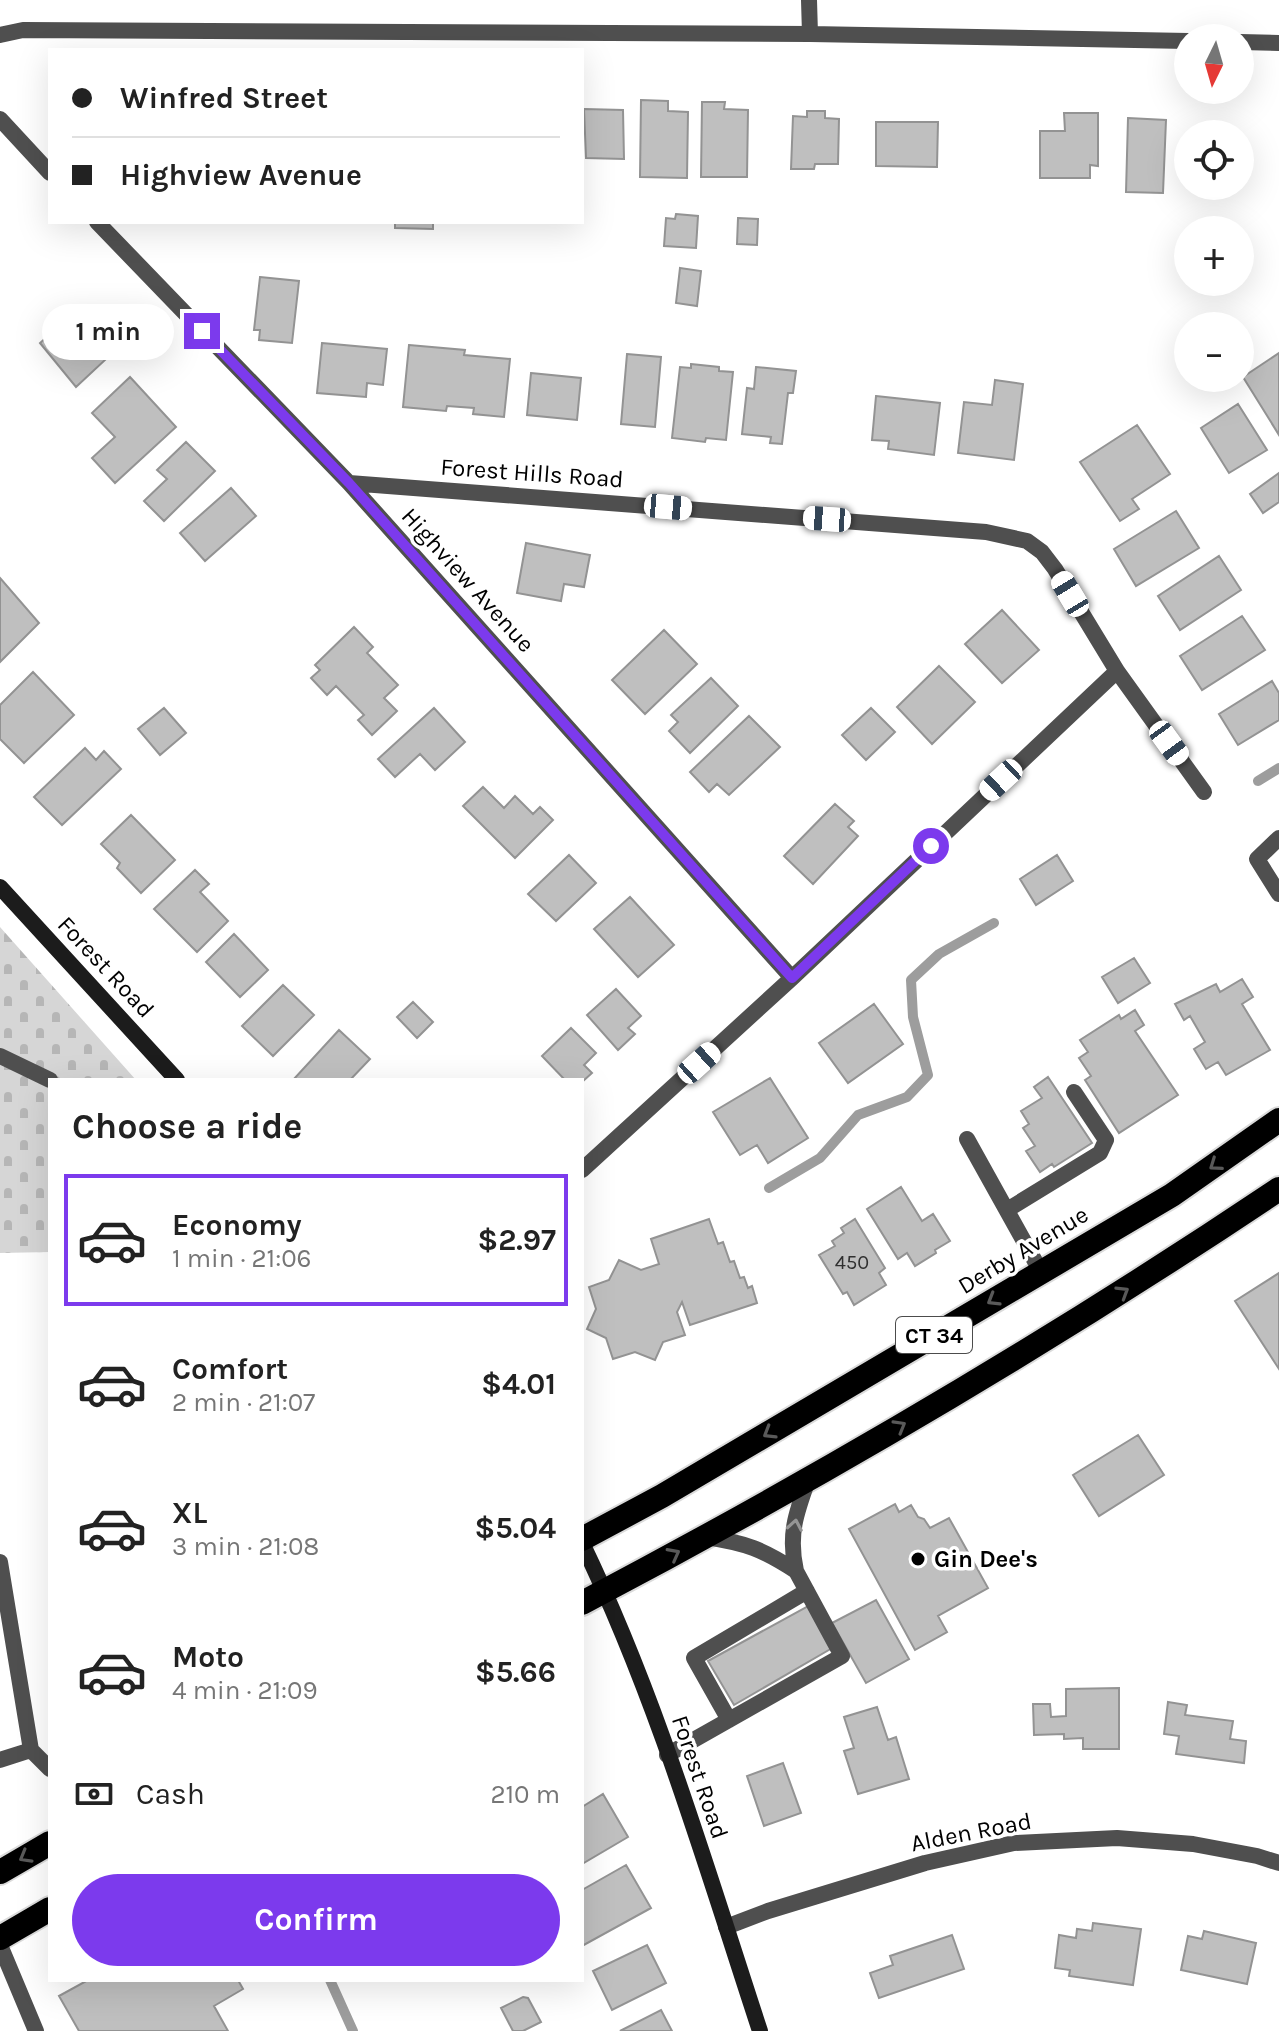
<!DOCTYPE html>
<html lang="en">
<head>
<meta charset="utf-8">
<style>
	:root { --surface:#fff; --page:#f2f2f2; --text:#222; --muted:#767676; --line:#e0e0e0; --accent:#7c3aed }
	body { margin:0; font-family:Karla,sans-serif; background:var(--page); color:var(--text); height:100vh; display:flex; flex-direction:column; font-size:30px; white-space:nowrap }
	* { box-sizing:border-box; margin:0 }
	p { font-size:26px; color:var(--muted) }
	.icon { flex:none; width:44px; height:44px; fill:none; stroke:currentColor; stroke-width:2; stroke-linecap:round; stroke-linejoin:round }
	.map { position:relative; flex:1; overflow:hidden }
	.details { position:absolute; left:48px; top:1078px; width:536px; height:904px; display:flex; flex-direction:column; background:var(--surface); border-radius:0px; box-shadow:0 8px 32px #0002 }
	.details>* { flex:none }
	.hud { position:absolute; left:48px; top:48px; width:536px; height:176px; border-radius:0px; box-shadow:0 8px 32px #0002; display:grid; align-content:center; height:176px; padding:0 24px; background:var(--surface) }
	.needle { width:52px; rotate:185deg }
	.controls { position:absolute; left:1174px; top:24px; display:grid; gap:16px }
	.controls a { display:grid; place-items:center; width:80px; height:80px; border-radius:50%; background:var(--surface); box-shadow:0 8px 32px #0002; font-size:40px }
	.end { position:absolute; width:36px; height:36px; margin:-18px; border:10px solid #7c3aed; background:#fff; box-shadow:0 0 0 4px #fff }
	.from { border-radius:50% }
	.bubble { position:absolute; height:56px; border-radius:28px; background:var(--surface); box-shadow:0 8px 32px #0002; font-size:26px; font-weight:700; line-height:56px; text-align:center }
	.car { position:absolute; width:24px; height:48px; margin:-24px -12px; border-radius:10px; box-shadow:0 0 6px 2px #0007; background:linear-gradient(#fff 24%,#345 0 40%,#fff 0 76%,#345 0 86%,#fff 0) }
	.hud b { display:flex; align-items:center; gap:28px; height:76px; font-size:30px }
	.hud b+b { border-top:2px solid var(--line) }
	.hud i { width:20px; height:20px; background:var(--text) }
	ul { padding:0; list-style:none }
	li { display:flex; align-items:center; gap:24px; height:132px; margin:0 16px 12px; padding:0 8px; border:4px solid transparent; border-radius:0px }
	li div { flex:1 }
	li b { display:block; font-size:30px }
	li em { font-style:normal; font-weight:700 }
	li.active { border-color:var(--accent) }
	li>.icon { width:72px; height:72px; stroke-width:1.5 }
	h2 { padding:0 24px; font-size:36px; line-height:96px }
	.pay { display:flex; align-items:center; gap:20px; height:88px; padding:0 24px; font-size:30px }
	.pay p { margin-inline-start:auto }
	.primary-button { display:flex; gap:16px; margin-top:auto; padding:16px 24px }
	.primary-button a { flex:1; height:92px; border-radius:48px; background:var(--accent); color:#fff; font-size:32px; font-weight:700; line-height:92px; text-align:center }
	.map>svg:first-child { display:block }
	.cemetery { fill:url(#cemetery-stones) }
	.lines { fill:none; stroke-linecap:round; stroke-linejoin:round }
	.stream { stroke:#9d9d9d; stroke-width:10 }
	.building { fill:#bfbfbf; stroke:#939393; stroke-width:2 }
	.highway-casing { stroke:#dbdbdb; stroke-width:28 }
	.lane { stroke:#4f4f4f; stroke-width:16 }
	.street { stroke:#4f4f4f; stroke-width:16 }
	.secondary { stroke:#1c1c1c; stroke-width:16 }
	.highway { stroke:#000; stroke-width:24 }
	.oneway { stroke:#595959 }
	.oneway2 { stroke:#959595 }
	.route { stroke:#7c3aed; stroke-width:10 }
	.poi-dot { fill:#000; stroke:#fff; stroke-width:3 }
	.labels { text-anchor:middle; stroke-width:7; stroke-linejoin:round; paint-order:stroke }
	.number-label { font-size:20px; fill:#303030 }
	.shield { fill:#fff; stroke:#4c4c4c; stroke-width:2 }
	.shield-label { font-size:22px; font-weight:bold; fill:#000 }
	.street-label { font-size:24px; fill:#000; stroke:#fff }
	.poi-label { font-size:24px; font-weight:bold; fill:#000; stroke:#fff; text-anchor:start }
</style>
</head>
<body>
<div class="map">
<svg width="1279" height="2031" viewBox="0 0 1279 2031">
	<defs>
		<pattern id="cemetery-stones" width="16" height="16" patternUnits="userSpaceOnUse" patternTransform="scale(2)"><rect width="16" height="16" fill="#d6d6d6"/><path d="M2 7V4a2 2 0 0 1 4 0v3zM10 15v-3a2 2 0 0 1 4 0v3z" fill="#b6b6b6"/></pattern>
	</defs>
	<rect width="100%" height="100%" fill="#fff"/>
	<path class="cemetery" d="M0,927L136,1080H50V1252L0,1253Z"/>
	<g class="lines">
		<path class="stream" d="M1258,781L1279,768
			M769,1188L820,1158L858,1115L907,1097L928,1075L913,1017L911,980L939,954L994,923
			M330,1980L353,2031"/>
	</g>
	<path class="building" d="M641,100L668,101V111L688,112L687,178L640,177Z
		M702,102H725L724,109L748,110L747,177H701Z
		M584,109L623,110L624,159L586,158Z
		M807,111H825V118L839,119L838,164H815L814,169H791L793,116L807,117Z
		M1064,113H1098V166L1090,165V178H1040V131H1065Z
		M1128,118L1166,120L1163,193L1126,192Z
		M876,122H938L937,167L876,166Z
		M676,214L698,216L696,248L664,246L666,218L675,219Z
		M738,218L758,219L757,245L737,244Z
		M395,222H433V229L395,228Z
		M680,268L701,271L697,306L676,303Z
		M260,277L299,281L292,343L259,340L260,330H254Z
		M69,317L105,360L76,387L40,343Z
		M322,343L387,349L383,385L367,383L366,397L317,393Z
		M409,345L465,350L464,355L510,359L504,417L473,414L474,408L447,406L446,411L403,407Z
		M1279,353V435L1243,377Z
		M627,354L661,357L655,427L621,424Z
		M691,364L719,367V371L733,372L726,440L706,438L705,442L672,438L680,367L691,368Z
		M756,367L796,371L793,393H788L782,444L770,443L771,437L742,434L747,388L754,389Z
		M531,373L581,378L577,420L527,415Z
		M130,377L176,427L115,483L92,458L115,437L92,413Z
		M995,380L1023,384L1014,460L958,453L964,402L992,405Z
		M876,396L940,403L934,455L888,449L889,441L872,440Z
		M1238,404L1267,450L1229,473L1201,428Z
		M1137,425L1170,474L1132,499L1139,509L1120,521L1080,462Z
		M186,442L215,471L164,521L144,501L167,479L157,470Z
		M1279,473V502L1263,513L1250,494Z
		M231,488L256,516L205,561L180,533Z
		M1176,511L1199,548L1136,586L1114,549Z
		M526,543L590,555L584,587L564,584L561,601L517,593Z
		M1219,556L1241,590L1180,630L1158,596Z
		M0,578L39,623L0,662Z
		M1002,610L1039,650L1002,683L965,644Z
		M1242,616L1265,650L1202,690L1180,656Z
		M354,627L373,647L367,653L398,685L384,698L397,711L372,735L358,720L364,715L336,686L327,695L311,678L320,670L315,665Z
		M664,630L697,664L645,714L612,680Z
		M939,666L975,702L932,744L897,707Z
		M33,672L74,715L24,763L0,739V705Z
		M711,678L738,706L690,753L669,731L678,722L671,715Z
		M1272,681L1279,693V720L1238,745L1219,714Z
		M164,708L186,733L160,755L138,729Z
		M434,708L465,742L435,770L420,754L395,777L378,759Z
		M871,708L895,732L866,760L842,735Z
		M749,716L780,747L729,795L717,784L709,792L690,772Z
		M85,748L96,760L104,751L121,769L62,825L34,797Z
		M483,787L504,808L515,796L533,814L540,807L553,820L515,858L463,806Z
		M835,804L854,821L848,827L858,836L813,884L784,856Z
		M131,815L175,860L141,893L117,868L120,863L101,844Z
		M569,855L596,883L556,921L528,894Z
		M1057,855L1073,881L1036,905L1020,879Z
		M195,870L209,884L200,892L228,921L197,952L154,909Z
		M630,897L674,945L638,977L594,929Z
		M234,934L268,970L240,997L206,962Z
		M1134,958L1150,983L1118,1003L1102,977Z
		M1242,979L1253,997L1242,1004L1270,1050L1226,1075L1218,1062L1206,1069L1194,1049L1205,1042L1190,1016L1184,1020L1175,1004L1216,984L1220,992Z
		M283,985L314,1015L273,1056L242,1026Z
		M616,989L641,1016L628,1028L635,1034L618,1050L587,1015Z
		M413,1002L433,1022L417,1038L397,1017Z
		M874,1004L903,1044L848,1083L819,1043Z
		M1135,1010L1144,1025L1135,1031L1178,1095L1119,1133L1085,1080L1091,1076L1079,1058L1088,1052L1080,1040L1119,1015L1121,1019Z
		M571,1028L596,1053L584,1065L592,1073L582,1082V1080H565L542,1056Z
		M339,1030L370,1059L350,1080H293Z
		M1048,1077L1092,1143L1054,1167L1052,1164L1040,1172L1026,1151L1035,1146L1023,1128L1029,1124L1021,1111L1042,1098L1034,1087Z
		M770,1078L808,1138L768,1163L757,1145L740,1155L713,1112Z
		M901,1187L922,1221L933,1214L950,1241L935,1250L936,1253L915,1266L907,1253L898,1259L867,1209Z
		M709,1219L718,1244L723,1242L730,1262L734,1261L740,1278L744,1277L748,1288L752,1286L757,1303L690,1325L682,1302L677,1312L685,1335L663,1342L655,1360L635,1352L613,1359L606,1338L587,1329L596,1309L589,1287L609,1280L619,1260L641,1270L659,1264L651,1239Z
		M855,1219L885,1268L879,1273L886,1285L854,1305L847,1292L843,1294L819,1255L835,1246L832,1241L844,1233L841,1228Z
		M1279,1273V1369L1235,1301Z
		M1138,1435L1164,1475L1099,1516L1073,1475Z
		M895,1504L899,1512L911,1505L918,1517L924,1519L930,1528L949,1518L988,1588L938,1616L947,1632L915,1650L849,1529Z
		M876,1600L909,1659L866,1683L832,1623Z
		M810,1605L834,1647L734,1705L708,1661Z
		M1119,1688V1749H1083V1738L1064,1739V1734L1034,1735L1033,1704H1050L1051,1717L1066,1716V1689Z
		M1168,1702L1187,1705L1185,1715L1233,1721L1230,1739L1246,1741L1244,1763L1176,1754L1179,1736L1164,1734Z
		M877,1707L888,1740L896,1737L909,1779L858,1794L844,1751L854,1748L844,1717Z
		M783,1763L801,1813L764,1826L747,1776Z
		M603,1794L628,1837L582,1864V1807Z
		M626,1865L651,1908L582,1946V1890Z
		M1093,1923L1141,1929L1133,1985L1069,1976L1070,1970L1055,1968L1059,1935L1076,1938L1077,1929L1092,1931Z
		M1204,1931L1256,1943L1247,1984L1181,1970L1188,1936L1202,1939Z
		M952,1935L964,1969L879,1998L870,1973L893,1965L890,1956Z
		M647,1945L666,1983L612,2010L593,1971Z
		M88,1980H238L243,1989L214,2006L228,2031H79L59,1996Z
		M523,1997L528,1998L541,2022L523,2031H513L501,2008Z
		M661,2010L672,2031H620Z"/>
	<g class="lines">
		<defs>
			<path id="highway" d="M582,1539L662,1496L1172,1195L1279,1120
				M582,1603C821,1477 1054,1340 1279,1189
				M0,1872L50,1843
				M0,1938L50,1909"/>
		</defs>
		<use href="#highway" class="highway-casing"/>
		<path class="lane" d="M1279,838L1257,859L1279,894
			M0,1056L50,1080
			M967,1139L1041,1272
			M1007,1210L1100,1153L1106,1140L1074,1092
			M706,1537C746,1543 762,1549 796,1571
			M0,1562L31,1750L50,1769
			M729,1720L694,1658L807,1591
			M667,1755L842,1656L796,1571C788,1535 796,1513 808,1480
			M0,1760L31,1750
			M0,1945L36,2031"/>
		<path class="street" d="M809,0L810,34
			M0,35L23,30L810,34L1188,41
			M1240,42L1279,43
			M0,119L50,173
			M97,222L349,483L792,978
			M349,483L986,532L1027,541L1042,552L1055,569L1117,671L1204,792
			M582,1170L792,978L1117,671
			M726,1927L768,1911L925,1863L1014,1843L1117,1838L1193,1844L1257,1856L1279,1863"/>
		<path class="secondary" d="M0,887L177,1080
			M582,1543C657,1698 706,1867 760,2031"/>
		<use href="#highway" class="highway"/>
	</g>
	<defs><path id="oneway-chevron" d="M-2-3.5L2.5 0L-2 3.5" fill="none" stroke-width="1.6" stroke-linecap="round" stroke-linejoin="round" transform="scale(2)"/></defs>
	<g class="oneway">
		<use href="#oneway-chevron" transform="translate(1215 1165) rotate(145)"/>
		<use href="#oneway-chevron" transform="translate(1123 1292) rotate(-32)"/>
		<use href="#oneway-chevron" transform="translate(993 1300) rotate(149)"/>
		<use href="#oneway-chevron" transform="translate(900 1426) rotate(-30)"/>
		<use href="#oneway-chevron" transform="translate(769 1433) rotate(149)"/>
		<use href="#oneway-chevron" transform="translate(674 1554) rotate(-28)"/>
		<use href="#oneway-chevron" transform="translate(25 1857) rotate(150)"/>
	</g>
	<use class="oneway2" href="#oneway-chevron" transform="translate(795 1525) rotate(-80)"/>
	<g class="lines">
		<path class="route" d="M202,331L349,483L792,978L931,846"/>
	</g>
	<circle class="poi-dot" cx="918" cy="1559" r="8"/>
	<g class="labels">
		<g class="number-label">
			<text x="852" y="1269">450</text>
		</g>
		<rect class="shield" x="896" y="1317" width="76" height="36" rx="6"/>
		<g class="shield-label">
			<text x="934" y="1343">CT 34</text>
		</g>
		<g class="street-label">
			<text transform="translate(532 473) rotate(4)" y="8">Forest Hills Road</text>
			<text transform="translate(468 580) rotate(48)" y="8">Highview Avenue</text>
			<text transform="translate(106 967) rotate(47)" y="8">Forest Road</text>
			<text transform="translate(1023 1250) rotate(-31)" y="8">Derby Avenue</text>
			<text transform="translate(700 1777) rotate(71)" y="8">Forest Road</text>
			<text transform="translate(971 1832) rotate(-11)" y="8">Alden Road</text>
		</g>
		<g class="poi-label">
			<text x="934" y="1567">Gin Dee's</text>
		</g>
	</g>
</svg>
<div class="controls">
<a><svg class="needle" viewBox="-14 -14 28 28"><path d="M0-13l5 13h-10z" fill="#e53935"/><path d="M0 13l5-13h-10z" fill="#767676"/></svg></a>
<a><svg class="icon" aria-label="locate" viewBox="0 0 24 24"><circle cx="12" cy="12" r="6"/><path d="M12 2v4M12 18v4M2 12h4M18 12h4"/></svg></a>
<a>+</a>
<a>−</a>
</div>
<i class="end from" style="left:931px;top:846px"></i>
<i class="end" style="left:202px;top:331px"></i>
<div class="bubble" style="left:42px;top:304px;width:132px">1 min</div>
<i class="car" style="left:668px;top:507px;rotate:95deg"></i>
<i class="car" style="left:827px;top:519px;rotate:274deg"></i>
<i class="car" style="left:1070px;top:594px;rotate:329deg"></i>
<i class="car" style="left:1169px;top:743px;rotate:144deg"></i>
<i class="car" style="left:1001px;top:780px;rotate:227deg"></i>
<i class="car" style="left:699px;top:1063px;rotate:48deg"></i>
<div class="hud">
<b><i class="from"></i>Winfred Street</b>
<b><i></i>Highview Avenue</b>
</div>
<section class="details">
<h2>Choose a ride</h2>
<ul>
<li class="active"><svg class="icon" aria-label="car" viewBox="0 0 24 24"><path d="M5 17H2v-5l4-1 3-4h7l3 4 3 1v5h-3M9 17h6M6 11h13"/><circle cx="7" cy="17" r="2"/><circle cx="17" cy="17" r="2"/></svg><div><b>Economy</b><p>1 min · 21:06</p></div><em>$2.97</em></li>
<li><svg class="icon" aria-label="car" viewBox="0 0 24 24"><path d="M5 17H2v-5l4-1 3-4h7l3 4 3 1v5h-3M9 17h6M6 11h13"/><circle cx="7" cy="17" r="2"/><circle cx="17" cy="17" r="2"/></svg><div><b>Comfort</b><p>2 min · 21:07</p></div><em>$4.01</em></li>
<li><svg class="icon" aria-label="car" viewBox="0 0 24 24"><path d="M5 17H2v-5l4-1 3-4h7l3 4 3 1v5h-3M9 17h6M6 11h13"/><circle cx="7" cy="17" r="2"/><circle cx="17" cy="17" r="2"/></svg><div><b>XL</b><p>3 min · 21:08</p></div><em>$5.04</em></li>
<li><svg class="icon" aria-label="car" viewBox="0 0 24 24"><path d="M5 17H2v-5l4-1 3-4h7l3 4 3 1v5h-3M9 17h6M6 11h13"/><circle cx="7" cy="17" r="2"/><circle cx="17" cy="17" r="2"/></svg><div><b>Moto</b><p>4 min · 21:09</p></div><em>$5.66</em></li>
</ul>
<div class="pay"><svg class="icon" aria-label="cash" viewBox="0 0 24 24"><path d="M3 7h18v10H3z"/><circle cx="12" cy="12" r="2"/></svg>Cash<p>210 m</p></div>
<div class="primary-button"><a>Confirm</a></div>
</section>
</div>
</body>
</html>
